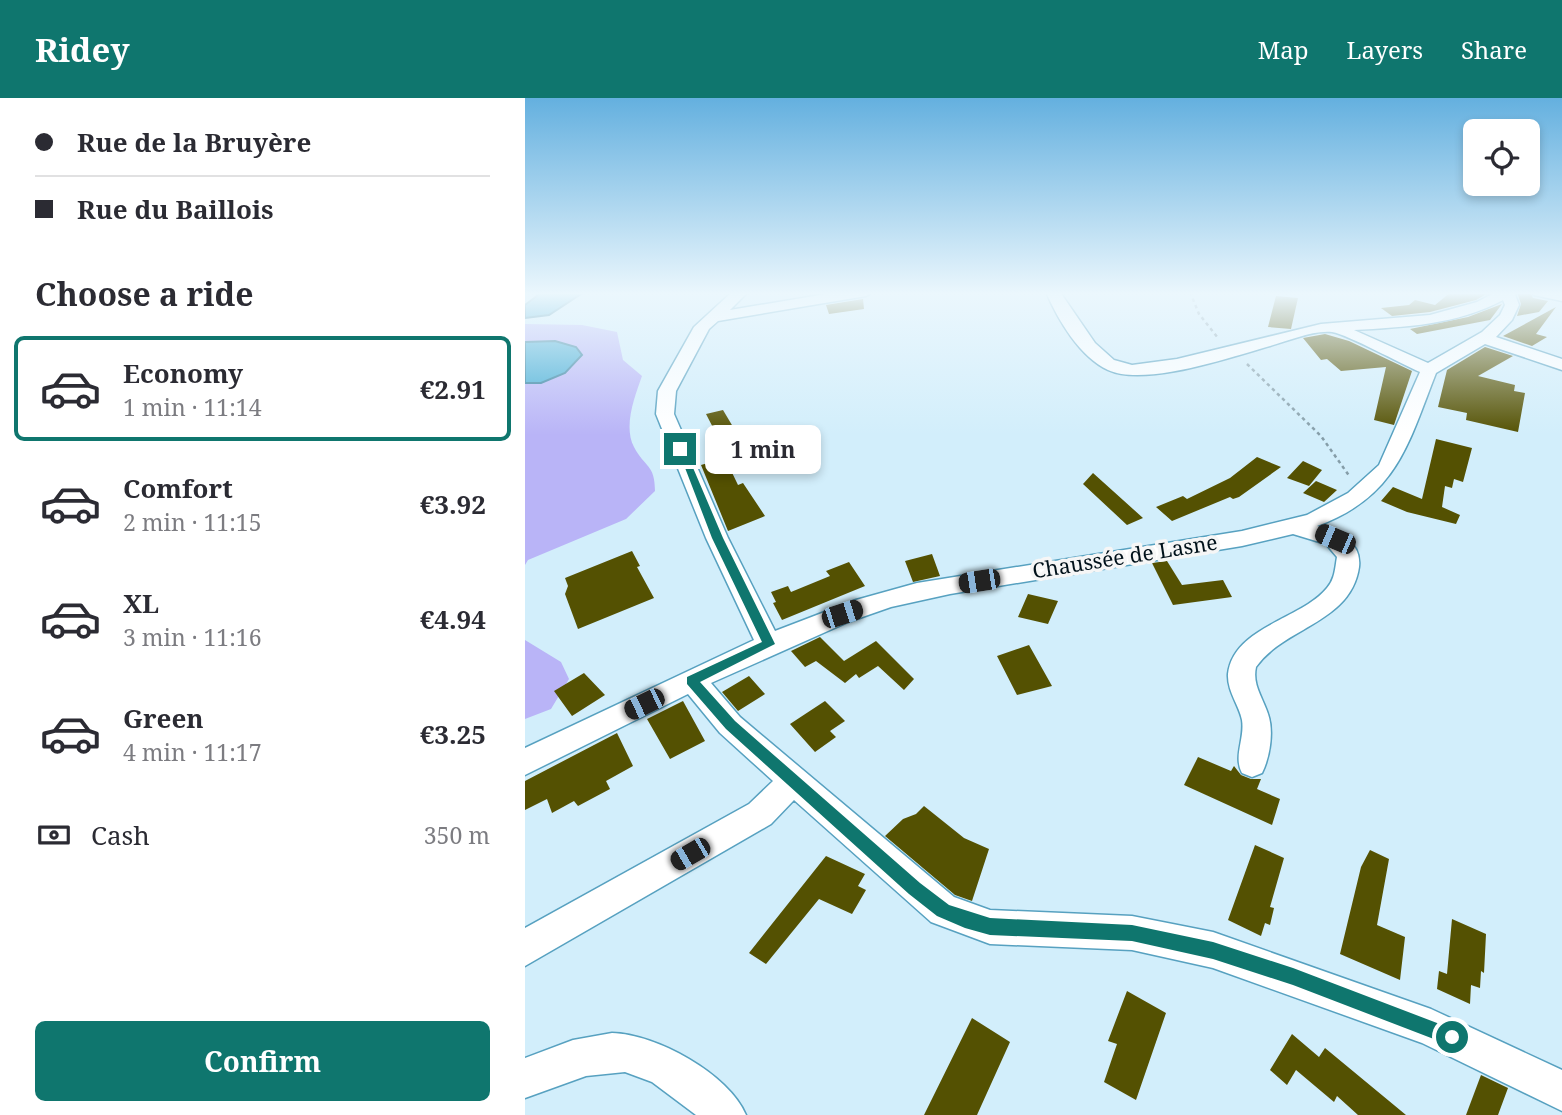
<!DOCTYPE html>
<html lang="en">
<head>
<meta charset="utf-8">
<style>
	:root { --surface:#fff; --page:#f7f7f7; --text:#2b2b33; --muted:#7c7c81; --line:#e1e1e2; --accent:#0f766e }
	body { margin:0; font-family:"Noto Serif",serif; background:var(--page); color:var(--text); height:100vh; display:flex; flex-direction:column; font-size:26px; white-space:nowrap }
	* { box-sizing:border-box; margin:0 }
	p { font-size:23px; color:var(--muted) }
	.icon { flex:none; width:38px; height:38px; fill:none; stroke:currentColor; stroke-width:2; stroke-linecap:round; stroke-linejoin:round }
	.map { position:relative; flex:1; overflow:hidden }
	.side { display:flex; flex-direction:column; background:var(--surface); width:525px }
	.side>* { flex:none }
	.hud { display:grid; align-content:center; height:154px; padding:0 35px; background:var(--surface) }
	.buttons { position:absolute; left:938px; top:21px; display:grid; gap:14px }
	.buttons a { display:grid; place-items:center; width:77px; height:77px; border-radius:10px; background:var(--surface); box-shadow:0 4px 10px #0003; font-size:35px }
	.end { position:absolute; width:32px; height:32px; margin:-16px; border:9px solid #0f766e; background:#fff; box-shadow:0 0 0 4px #fff }
	.from { border-radius:50% }
	.bubble { position:absolute; height:49px; border-radius:10px; background:var(--surface); box-shadow:0 4px 10px #0003; font-size:23px; font-weight:700; line-height:49px; text-align:center }
	.car { position:absolute; width:21px; height:42px; margin:-21px -10px; border-radius:9px; box-shadow:0 0 5px 2px #0007; background:linear-gradient(#222 24%,#8ab4d8 0 40%,#222 0 76%,#8ab4d8 0 86%,#222 0) }
	.hud b { display:flex; align-items:center; gap:24px; height:66px; font-size:26px }
	.hud b+b { border-top:2px solid var(--line) }
	.hud i { width:18px; height:18px; background:var(--text) }
	ul { padding:0; list-style:none }
	li { display:flex; align-items:center; gap:21px; height:105px; margin:0 14px 10px; padding:0 21px; border:4px solid transparent; border-radius:10px }
	li div { flex:1 }
	li b { display:block; font-size:26px }
	li em { font-style:normal; font-weight:700 }
	li.selected { border-color:var(--accent) }
	li>.icon { width:63px; height:63px; stroke-width:1.5 }
	h2 { padding:0 35px; font-size:32px; line-height:84px }
	.pay { display:flex; align-items:center; gap:18px; height:77px; padding:0 35px; font-size:26px }
	.pay p { margin-inline-start:auto }
	.action { display:flex; gap:14px; margin-top:auto; padding:14px 35px }
	.action a { flex:1; height:80px; border-radius:10px; background:var(--accent); color:#fff; font-size:28px; font-weight:700; line-height:80px; text-align:center }
	header { display:flex; align-items:center; gap:42px; box-sizing:border-box; height:98px; padding:0 35px; background:var(--accent); color:#fff }
	header strong { font-size:33px }
	nav { display:flex; gap:38px; margin-inline-start:auto; font-size:24px }
	main { display:flex; flex:1; min-height:0 }
	.map>svg:first-child { display:block }
	.green { fill:#b9b4f7 }
	.water { fill:#3ea9d2; stroke:#2b7b9b; stroke-width:2 }
	.building { fill:#545102 }
	.lines { fill:none; stroke-linecap:round; stroke-linejoin:round }
	.minor-casing { stroke:#57a1c0; stroke-width:3 }
	.path { stroke:#859da8; stroke-width:2.5; stroke-dasharray:3.5 3.5; stroke-linecap:butt }
	.minor { fill:#fff; fill-rule:evenodd }
	.route { fill:#0f766e }
	.labels { text-anchor:middle; stroke-width:7; stroke-linejoin:round; paint-order:stroke }
	.street-label { font-size:21px; fill:#00111a; stroke:#f6f6f6 }
</style>
</head>
<body>
<header>
<strong>Ridey</strong>
<nav><a>Map</a><a>Layers</a><a>Share</a></nav>
</header>
<main>
<section class="side">
<div class="hud">
<b><i class="from"></i>Rue de la Bruyère</b>
<b><i></i>Rue du Baillois</b>
</div>
<h2>Choose a ride</h2>
<ul>
<li class="selected"><svg class="icon" aria-label="car" viewBox="0 0 24 24"><path d="M5 17H2v-5l4-1 3-4h7l3 4 3 1v5h-3M9 17h6M6 11h13"/><circle cx="7" cy="17" r="2"/><circle cx="17" cy="17" r="2"/></svg><div><b>Economy</b><p>1 min · 11:14</p></div><em>€2.91</em></li>
<li><svg class="icon" aria-label="car" viewBox="0 0 24 24"><path d="M5 17H2v-5l4-1 3-4h7l3 4 3 1v5h-3M9 17h6M6 11h13"/><circle cx="7" cy="17" r="2"/><circle cx="17" cy="17" r="2"/></svg><div><b>Comfort</b><p>2 min · 11:15</p></div><em>€3.92</em></li>
<li><svg class="icon" aria-label="car" viewBox="0 0 24 24"><path d="M5 17H2v-5l4-1 3-4h7l3 4 3 1v5h-3M9 17h6M6 11h13"/><circle cx="7" cy="17" r="2"/><circle cx="17" cy="17" r="2"/></svg><div><b>XL</b><p>3 min · 11:16</p></div><em>€4.94</em></li>
<li><svg class="icon" aria-label="car" viewBox="0 0 24 24"><path d="M5 17H2v-5l4-1 3-4h7l3 4 3 1v5h-3M9 17h6M6 11h13"/><circle cx="7" cy="17" r="2"/><circle cx="17" cy="17" r="2"/></svg><div><b>Green</b><p>4 min · 11:17</p></div><em>€3.25</em></li>
</ul>
<div class="pay"><svg class="icon" aria-label="cash" viewBox="0 0 24 24"><path d="M3 7h18v10H3z"/><circle cx="12" cy="12" r="2"/></svg>Cash<p>350 m</p></div>
<div class="action"><a>Confirm</a></div>
</section>
<div class="map">
<svg width="1037" height="1017" viewBox="0 0 1037 1017">
	<rect width="100%" height="100%" fill="#d2eefb"/>
	<path class="green" d="M0,226L57,227L92,234L98,262L117,278C110,298 98,328 109,349C120,370 130,366 130,393L101,421L3,462L0,467V285C19,282 40,280 52,262L8,243L0,244Z
		M0,542L36,564L44,581L26,611L0,621Z"/>
	<path class="water" d="M17,194H59L24,217L0,220V207Z
		M30,243L51,249L57,257L40,275L16,285H0V244Z"/>
	<path class="building" d="M926,194H965L951,202L905,214L867,218L856,210L884,207L890,202L910,207Z
		M992,194H1005L1008,200L1023,203L1014,214L992,218L996,206Z
		M751,198L773,200L766,231L743,229Z
		M338,201L339,211L304,216L301,207Z
		M977,206L965,222L892,236L885,231L943,219Z
		M1031,209L1011,236L1022,239L1007,248L978,238Z
		M800,236L824,243L887,273L869,327L849,322L861,269L816,273L802,261L796,262L778,240Z
		M960,249L988,258L953,278L990,287L989,293L1000,295L993,334L941,322L942,315L913,309L922,272Z
		M198,312L217,344L198,349L181,316Z
		M911,341L947,350L938,384L929,381L927,390L920,388L917,409L935,417L931,426L882,414L856,403L868,389L897,401Z
		M732,359L756,369L714,399L708,401L705,399L647,423L631,409L658,398L662,401L705,380Z
		M200,360L213,387L218,385L240,418L203,433L176,367Z
		M778,363L797,372L784,388L762,380Z
		M568,375L618,420L602,427L558,386Z
		M791,383L812,392L799,404L778,395Z
		M107,453L115,468L112,469L129,500L53,531L40,496L43,488L40,480Z
		M407,456L415,478L388,484L380,463Z
		M642,463L657,487L698,482L707,499L648,507L627,465Z
		M324,464L340,488L257,522L248,505L251,504L246,494L263,488L266,494L305,478L301,473Z
		M503,496L533,503L523,526L493,519Z
		M295,539L319,563L351,543L389,581L379,592L353,568L334,580L331,576L320,585L291,563L280,569L266,553Z
		M504,547L527,588L492,597L472,558Z
		M59,575L80,597L47,618L29,593Z
		M224,578L240,596L213,613L197,594Z
		M158,603L180,643L145,661L122,621Z
		M300,603L320,623L305,633L311,639L290,654L265,626Z
		M92,635L108,668L81,683L85,691L53,708L49,703L27,715L22,701L0,712V683Z
		M673,659L706,673L709,668L716,677L726,681H736L732,691L755,701L747,727L659,687Z
		M399,708L439,740L464,751L447,803L430,797L360,738L378,721L391,716Z
		M730,747L759,760L745,809L749,810L745,827L740,825L736,838L703,822Z
		M845,752L864,761L852,827L880,839L875,882L815,856L836,769Z
		M301,758L340,776L333,788L341,792L327,816L294,801L241,866L224,855Z
		M927,821L961,836L959,875L956,873L955,890L946,887L945,906L912,891L914,873L922,876Z
		M602,893L641,915L611,1002L579,984L592,946L583,943Z
		M447,920L485,944L452,1017H399Z
		M767,936L794,959L800,950L881,1017H833L812,998L809,1004L771,972L762,987L745,972Z
		M956,977L983,990L973,1017H941Z"/>
	<g class="lines">
		<defs>
			<path id="minor" d="M207,194H223L205,212L313,194H348L341,198L193,223L184,231L151,293L149,316L203,440L250,533L331,502L392,485L717,433L782,417L823,395L854,367L895,274C876,266 824,237 807,234C788,232 763,243 745,248C706,259 620,289 583,272C555,259 533,222 521,194H535L570,245L589,262L607,267L652,261L796,226L905,217L952,204L971,194H989L994,207L987,222L971,239L1037,261V272L960,246L911,275C883,346 872,399 792,428C813,434 837,443 834,469C826,525 759,529 731,569C727,587 738,600 743,616C749,633 745,659 737,675L727,679L717,675C708,658 720,641 717,622C714,607 702,593 703,576C708,529 777,521 802,490C810,481 810,470 812,459L801,446L768,436L717,448L425,496L366,509L323,524L186,585L215,619L429,799L465,812L607,818L688,834L906,911L1037,972V1013L897,945L688,870L607,852L465,846L406,824L269,702L246,726L0,868V830L224,706L248,683L195,635L163,596L0,677V650L229,542L181,440L131,316L133,293L169,229ZM978,202L980,207L975,217L957,234L903,265L829,232C880,229 932,227 978,202Z
				M1007,194L1037,195V203L1009,197Z
				M87,935C131,936 204,976 221,1017H171L127,984L100,974L61,978L0,1000V960L48,942Z"/>
		</defs>
		<use href="#minor" class="minor-casing"/>
		<path class="path" d="M665,194L674,216L693,240
			M722,266L796,338L825,379"/>
		<use href="#minor" class="minor"/>
	</g>
	<linearGradient id="sky" x2="0" y2="1"><stop stop-color="#64b0df"/><stop offset="0.58" stop-color="#ebf7fd"/><stop offset="1" stop-color="#ebf7fd" stop-opacity="0"/></linearGradient>
	<rect width="1037" height="337" fill="url(#sky)"/>
	<path class="route" d="M152,349L160,351L198,440L250,546L175,584L210,623L395,785L424,807L465,820L607,827L688,844L768,870L933,933L936,939L933,946L927,948L768,887L688,861L607,843L465,837L440,830L412,818L384,796L201,631L162,586V579L237,544L187,440Z"/>
	<g class="labels">
		<g class="street-label">
			<text transform="translate(600 459) rotate(-9)" y="7">Chaussée de Lasne</text>
		</g>
	</g>
</svg>
<div class="buttons">
<a><svg class="icon" aria-label="locate" viewBox="0 0 24 24"><circle cx="12" cy="12" r="6"/><path d="M12 2v4M12 18v4M2 12h4M18 12h4"/></svg></a>
</div>
<i class="end from" style="left:927px;top:939px"></i>
<i class="end" style="left:155px;top:351px"></i>
<div class="bubble" style="left:180px;top:327px;width:116px">1 min</div>
<i class="car" style="left:810px;top:441px;rotate:293deg"></i>
<i class="car" style="left:454px;top:483px;rotate:261deg"></i>
<i class="car" style="left:317px;top:516px;rotate:72deg"></i>
<i class="car" style="left:119px;top:606px;rotate:244deg"></i>
<i class="car" style="left:165px;top:756px;rotate:240deg"></i>
</div>
</main>
</body>
</html>
